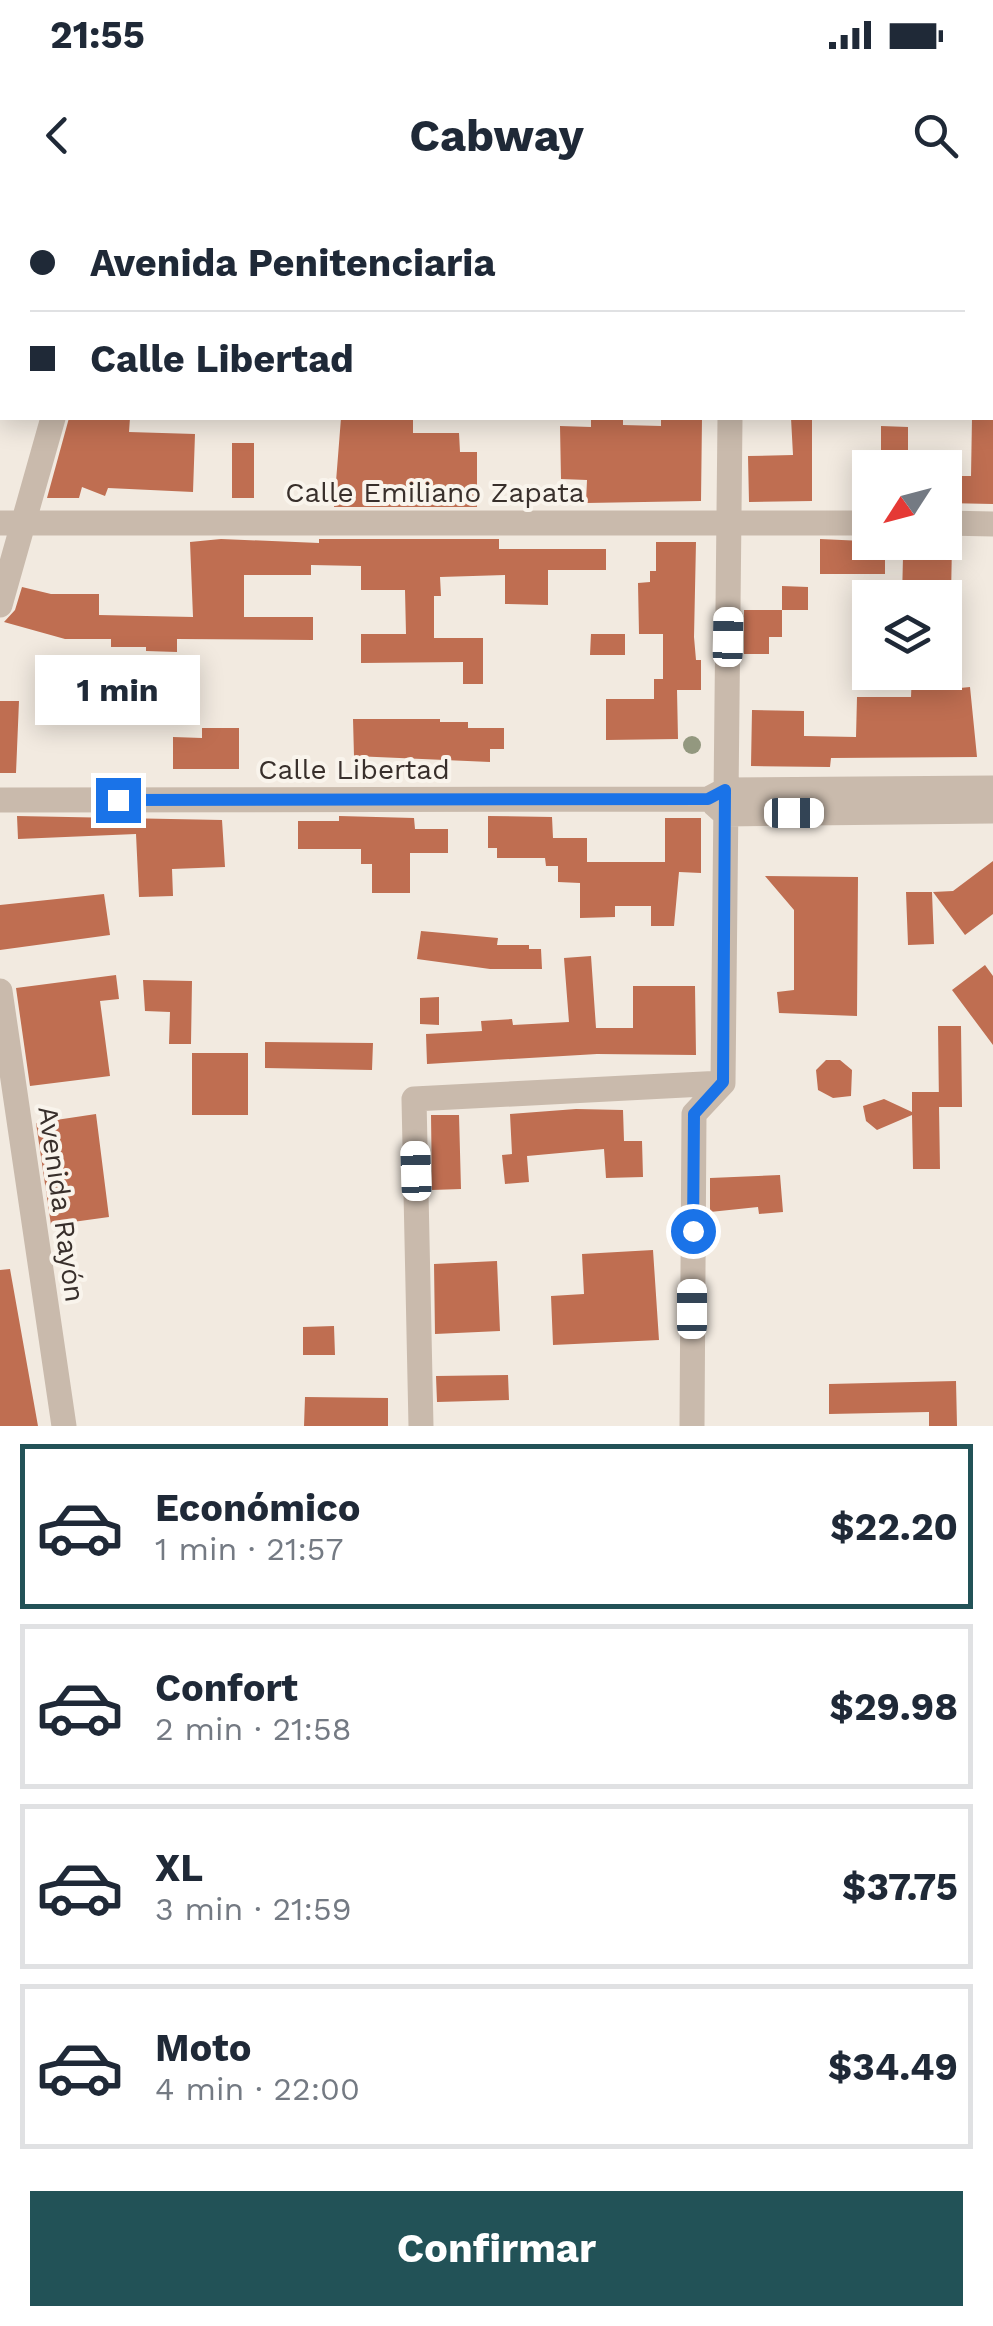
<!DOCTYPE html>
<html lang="es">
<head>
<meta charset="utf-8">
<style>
	:root { --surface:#fff; --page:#f2f2f3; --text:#1f2937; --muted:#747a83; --line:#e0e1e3; --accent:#225257 }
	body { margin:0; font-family:"Work Sans",sans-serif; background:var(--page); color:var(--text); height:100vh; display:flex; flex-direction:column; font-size:38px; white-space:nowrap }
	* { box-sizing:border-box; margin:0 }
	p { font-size:32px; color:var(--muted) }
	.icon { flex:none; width:55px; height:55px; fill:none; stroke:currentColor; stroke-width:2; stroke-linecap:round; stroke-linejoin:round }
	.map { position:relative; height:1226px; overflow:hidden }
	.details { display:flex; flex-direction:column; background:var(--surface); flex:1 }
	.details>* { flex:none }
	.top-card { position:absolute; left:0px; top:0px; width:995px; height:220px; box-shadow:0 5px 25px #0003; display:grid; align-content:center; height:220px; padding:0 30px; background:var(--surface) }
	.needle { width:65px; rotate:234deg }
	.fabs { position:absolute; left:852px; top:250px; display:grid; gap:20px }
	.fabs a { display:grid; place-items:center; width:110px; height:110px; border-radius:0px; background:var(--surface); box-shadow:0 5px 25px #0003; font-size:50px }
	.end { position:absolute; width:45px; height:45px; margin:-22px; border:12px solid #1a73e8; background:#fff; box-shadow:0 0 0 5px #fff }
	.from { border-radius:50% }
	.bubble { position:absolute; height:70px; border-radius:0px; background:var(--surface); box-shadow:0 5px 25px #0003; font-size:32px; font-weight:700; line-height:70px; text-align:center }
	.car { position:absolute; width:30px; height:60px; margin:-30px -15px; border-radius:12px; box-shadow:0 0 8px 2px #0007; background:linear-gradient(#fff 24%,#345 0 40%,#fff 0 76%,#345 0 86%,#fff 0) }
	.top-card b { display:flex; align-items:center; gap:35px; height:95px; font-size:38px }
	.top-card b+b { border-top:2px solid var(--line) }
	.top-card i { width:25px; height:25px; background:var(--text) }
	ul { padding:18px 0 0; list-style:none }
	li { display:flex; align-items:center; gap:30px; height:165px; margin:0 20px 15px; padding:0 10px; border:5px solid var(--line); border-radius:0px }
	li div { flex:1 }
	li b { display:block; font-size:38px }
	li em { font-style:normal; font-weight:700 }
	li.current { border-color:var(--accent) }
	li>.icon { width:90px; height:90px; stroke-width:1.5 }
	.cta { display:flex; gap:20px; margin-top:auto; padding:20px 30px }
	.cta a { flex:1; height:115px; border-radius:0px; background:var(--accent); color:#fff; font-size:40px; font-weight:700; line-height:115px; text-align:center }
	.status { display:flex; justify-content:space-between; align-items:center; height:70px; padding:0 50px; background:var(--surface); direction:ltr }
	.status svg { height:28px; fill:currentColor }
	header { display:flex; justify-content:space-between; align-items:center; height:130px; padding:0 30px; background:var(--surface); font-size:45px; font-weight:700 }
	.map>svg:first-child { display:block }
	.building { fill:#bf6e51 }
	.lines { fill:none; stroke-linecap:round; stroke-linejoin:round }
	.street { stroke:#c9baac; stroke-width:25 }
	.primary { stroke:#79675d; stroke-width:25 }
	.tree { fill:#93987f }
	.route { stroke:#1a73e8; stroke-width:12 }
	.labels { text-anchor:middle; stroke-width:8; stroke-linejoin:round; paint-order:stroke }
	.street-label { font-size:28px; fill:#382f2b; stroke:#f9f4ec }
</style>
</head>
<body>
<div class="status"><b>21:55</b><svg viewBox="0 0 49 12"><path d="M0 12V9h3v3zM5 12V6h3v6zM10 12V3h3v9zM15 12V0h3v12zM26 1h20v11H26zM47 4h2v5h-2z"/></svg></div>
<header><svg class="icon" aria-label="back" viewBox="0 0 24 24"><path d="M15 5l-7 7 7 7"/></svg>Cabway<svg class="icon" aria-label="search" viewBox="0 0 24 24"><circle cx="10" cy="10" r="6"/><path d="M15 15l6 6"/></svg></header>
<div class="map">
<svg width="993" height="1226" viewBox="0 0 993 1226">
	<rect width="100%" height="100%" fill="#f2eae0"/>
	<path class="building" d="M69,218H130L129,232L195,234L193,292L108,288L105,296L82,287L79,298H47Z
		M341,218H413V233H459L460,252H477V307H334Z
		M591,218H623V225L661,226V218H702L701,301L586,303L587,280L561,279L560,226L591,227Z
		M791,218H812V301L749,302L748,256L793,255Z
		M972,218H993V304L945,303V276H971Z
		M881,226L908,227V268H881Z
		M232,243H254V298H232Z
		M221,339L319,343V339H499V349H606V370H548V405L505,404V375L440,377L441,396H434V438H483V484H463V462L361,463V434H406L405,390H361V366L311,365V375H244V417H313V440L177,439V452L146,451V447H111V439H65L4,422L15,410L22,387L51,394H99V415L193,417L190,342Z
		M820,339L885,342V374H820Z
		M656,342H696L694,437L696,460H701V490H677L678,539L606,540V499H654V479H663V434H639L638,383L650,382V371H656Z
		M929,342H952L951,398H902L903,357L928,358Z
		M782,386L808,387V410H782Z
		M744,410H782V437H769V454H744Z
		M591,434H625V455H590Z
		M912,472H959L960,488L970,487L977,557L831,558L830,567L751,566L752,510L804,511V536L856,537L857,497H911Z
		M0,501H19L16,573H0Z
		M353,519H440V522H468V528H504V549H490V562L354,556Z
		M202,528H239V569H173V537L202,538Z
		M17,616L222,620L225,667L172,669L173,696L139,697L136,634L18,639Z
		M339,616L414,618L415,629H448V653H410V693H372V664H361V649H298V621H339Z
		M488,616L552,617L553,638H587V662H665V618H701V673L679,672L674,726H651V706H615V717L580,718V683L558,682V666H546L545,658H497V648H488Z
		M993,661V714L965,735L933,692L953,691Z
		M765,676L858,677L857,816L779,813L777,792L794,790V710Z
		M906,692H932L934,744L908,745Z
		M104,694L110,735L0,750V705Z
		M421,731L498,738L497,745H529V749H541L542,769H490L417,759Z
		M591,756L596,828H633V786H695L696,855L597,854L427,864L426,834L482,831L481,821L512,819L513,825L569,822L564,758Z
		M985,765L993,776V845L952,790Z
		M116,775L119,799L100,801L110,876L30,886L16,788Z
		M143,780L192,781L191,844H169L170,812L145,811Z
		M439,797V825L420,824V798Z
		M938,826H961L962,907H939L940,969H913L912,915L877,930L866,921L863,906L884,899L912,912V892H939V905Z
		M265,842L373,843L372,870L265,868Z
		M192,853H248V915H192Z
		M826,860H840L852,870L851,896L833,898L818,890L816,870Z
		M576,909L623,910L624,941H642L643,977L606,978L604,949L527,956L529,982L505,984L502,955L512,954L510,914Z
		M96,914L109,1017L51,1025L36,923Z
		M431,915H459L461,989L432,990Z
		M780,975L783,1012L759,1014L758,1007L710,1012V978Z
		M653,1050L659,1140L553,1145L551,1096L584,1094L582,1054Z
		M497,1061L500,1131L435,1134L434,1064Z
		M10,1069L38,1226H0V1070Z
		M334,1126L335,1155H303V1127Z
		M508,1175L509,1200L437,1202L436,1176Z
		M956,1181L957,1226H929V1212L829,1214V1184Z
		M305,1197L388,1198V1226H304Z"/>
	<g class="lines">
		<path class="street" d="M263,2V0
			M366,2V0
			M514,2V0
			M0,323H870
			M945,323L993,324
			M0,405L53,218
			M0,600L708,599L725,590L993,588
			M715,605L725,614L993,611
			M0,791L64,1226
			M723,883L730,218
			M421,1226L414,899L723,883
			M692,1226L694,914L723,883"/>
		<path class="primary" d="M114,2V0
			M992,64H993"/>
	</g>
	<circle class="tree" cx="692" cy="545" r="9"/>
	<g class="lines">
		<path class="route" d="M118,600L708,599L725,590L723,882L694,914L693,1031"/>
	</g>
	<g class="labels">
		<g class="street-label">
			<text x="435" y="302">Calle Emiliano Zapata</text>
			<text x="354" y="579">Calle Libertad</text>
			<text transform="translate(62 1004) rotate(82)" y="10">Avenida Rayón</text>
		</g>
	</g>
</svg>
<div class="fabs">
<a><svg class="needle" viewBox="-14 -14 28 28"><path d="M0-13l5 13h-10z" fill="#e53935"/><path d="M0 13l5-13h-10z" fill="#747a83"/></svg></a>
<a><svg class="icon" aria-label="layers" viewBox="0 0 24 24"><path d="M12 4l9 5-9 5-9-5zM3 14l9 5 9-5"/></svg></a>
</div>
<i class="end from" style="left:693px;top:1031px"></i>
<i class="end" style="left:118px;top:600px"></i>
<div class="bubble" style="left:35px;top:455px;width:165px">1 min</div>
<i class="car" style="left:728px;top:437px;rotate:1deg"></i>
<i class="car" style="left:794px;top:613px;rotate:90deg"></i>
<i class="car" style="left:416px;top:971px;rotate:358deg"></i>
<i class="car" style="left:692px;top:1109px;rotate:0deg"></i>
<div class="top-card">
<b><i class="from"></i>Avenida Penitenciaria</b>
<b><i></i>Calle Libertad</b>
</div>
</div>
<section class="details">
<ul>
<li class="current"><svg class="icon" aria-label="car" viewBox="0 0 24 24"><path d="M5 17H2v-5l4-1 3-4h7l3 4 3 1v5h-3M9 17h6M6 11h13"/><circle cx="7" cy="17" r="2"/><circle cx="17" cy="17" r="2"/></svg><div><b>Económico</b><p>1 min · 21:57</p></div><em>$22.20</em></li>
<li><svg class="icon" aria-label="car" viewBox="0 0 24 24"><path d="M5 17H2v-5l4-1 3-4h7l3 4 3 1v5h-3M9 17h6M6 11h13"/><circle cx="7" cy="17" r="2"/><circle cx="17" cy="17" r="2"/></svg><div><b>Confort</b><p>2 min · 21:58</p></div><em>$29.98</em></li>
<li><svg class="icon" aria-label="car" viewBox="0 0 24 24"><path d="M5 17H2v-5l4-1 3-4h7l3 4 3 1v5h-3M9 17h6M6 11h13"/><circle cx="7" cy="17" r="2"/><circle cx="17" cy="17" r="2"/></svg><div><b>XL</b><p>3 min · 21:59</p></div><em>$37.75</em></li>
<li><svg class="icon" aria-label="car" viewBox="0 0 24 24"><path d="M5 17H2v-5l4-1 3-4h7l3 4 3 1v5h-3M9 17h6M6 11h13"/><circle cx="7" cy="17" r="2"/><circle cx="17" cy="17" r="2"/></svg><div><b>Moto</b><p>4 min · 22:00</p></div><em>$34.49</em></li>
</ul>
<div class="cta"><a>Confirmar</a></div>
</section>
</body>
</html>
